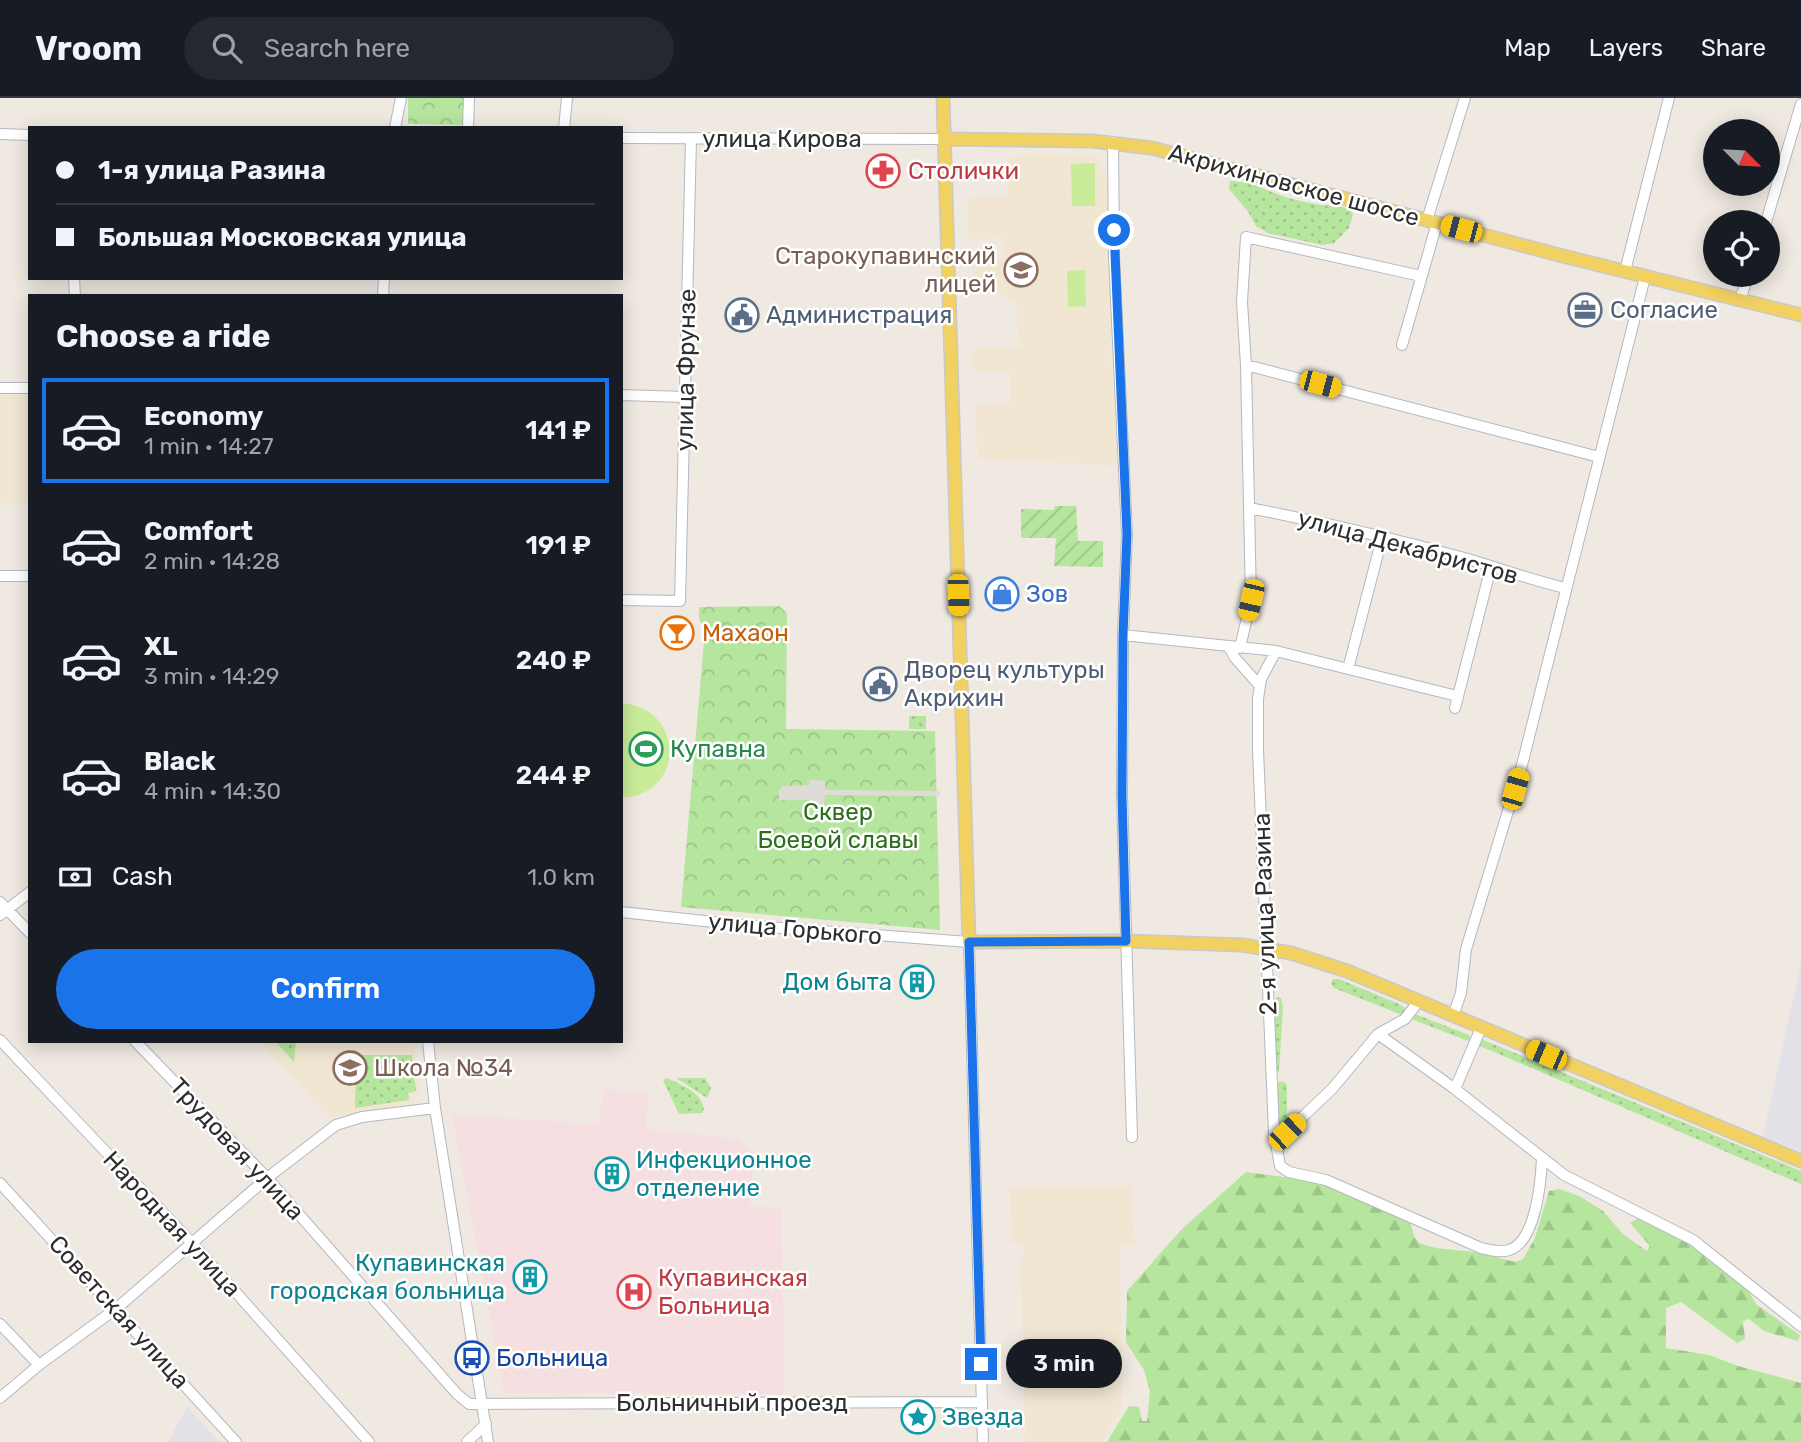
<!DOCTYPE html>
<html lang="en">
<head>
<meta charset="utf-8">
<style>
	:root { --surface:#171b24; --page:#242831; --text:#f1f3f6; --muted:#9ea1a6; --line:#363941; --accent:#1a73e8 }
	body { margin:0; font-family:Rubik,sans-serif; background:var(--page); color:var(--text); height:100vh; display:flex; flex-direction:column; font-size:26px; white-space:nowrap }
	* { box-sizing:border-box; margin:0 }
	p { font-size:23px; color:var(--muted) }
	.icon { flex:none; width:38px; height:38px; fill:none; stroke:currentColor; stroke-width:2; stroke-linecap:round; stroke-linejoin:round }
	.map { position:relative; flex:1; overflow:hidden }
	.side { position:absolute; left:28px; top:196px; width:595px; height:749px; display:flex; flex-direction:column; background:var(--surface); border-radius:0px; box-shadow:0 4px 18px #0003 }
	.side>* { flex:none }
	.guide { position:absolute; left:28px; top:28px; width:595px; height:154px; border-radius:0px; box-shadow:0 4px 18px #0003; display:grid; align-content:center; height:154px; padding:0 28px; background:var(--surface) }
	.needle { width:46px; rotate:114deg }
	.fabs { position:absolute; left:1703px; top:21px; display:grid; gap:14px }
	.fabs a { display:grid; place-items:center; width:77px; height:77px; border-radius:50%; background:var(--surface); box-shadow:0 4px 18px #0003; font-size:35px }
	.end { position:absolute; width:32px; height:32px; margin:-16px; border:9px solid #1a73e8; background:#fff; box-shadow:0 0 0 4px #fff }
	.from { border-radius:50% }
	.bubble { position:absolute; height:49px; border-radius:24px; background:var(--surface); box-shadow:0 4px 18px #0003; font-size:23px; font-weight:600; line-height:49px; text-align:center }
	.car { position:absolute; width:21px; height:42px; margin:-21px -10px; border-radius:9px; box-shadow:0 0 5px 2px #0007; background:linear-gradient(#f5c518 24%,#345 0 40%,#f5c518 0 76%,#345 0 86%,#f5c518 0) }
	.guide b { display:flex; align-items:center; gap:24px; height:66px; font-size:26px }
	.guide b+b { border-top:2px solid var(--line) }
	.guide i { width:18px; height:18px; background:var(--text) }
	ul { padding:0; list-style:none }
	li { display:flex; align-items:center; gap:21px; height:105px; margin:0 14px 10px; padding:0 14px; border:4px solid transparent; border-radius:0px }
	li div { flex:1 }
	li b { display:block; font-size:26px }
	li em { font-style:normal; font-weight:600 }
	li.selected { border-color:var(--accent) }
	li>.icon { width:63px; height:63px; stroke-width:1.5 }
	h2 { padding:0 28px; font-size:32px; line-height:84px }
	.pay { display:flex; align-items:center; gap:18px; height:77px; padding:0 28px; font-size:26px }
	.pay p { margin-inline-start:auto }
	.primary-button { display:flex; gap:14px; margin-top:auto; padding:14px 28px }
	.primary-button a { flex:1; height:80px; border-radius:42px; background:var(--accent); color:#fff; font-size:28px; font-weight:600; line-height:80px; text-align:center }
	header { display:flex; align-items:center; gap:42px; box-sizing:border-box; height:98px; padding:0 35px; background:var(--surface); border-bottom:2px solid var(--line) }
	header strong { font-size:33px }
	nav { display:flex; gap:38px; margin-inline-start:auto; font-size:24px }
	.search { width:490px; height:63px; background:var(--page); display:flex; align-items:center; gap:18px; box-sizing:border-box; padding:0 24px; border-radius:38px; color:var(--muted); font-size:26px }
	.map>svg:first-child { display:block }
	.industrial { fill:#e3e1e8 }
	.education { fill:#f0e6d1 }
	.medical { fill:#f5dfe0 }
	.grass { fill:url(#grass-dots) }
	.forest { fill:url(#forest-firs) }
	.park { fill:url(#park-crowns) }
	.garden { fill:url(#garden-furrows) }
	.pitch { fill:#c9ec9a }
	.plaza { fill:#dfdcd8 }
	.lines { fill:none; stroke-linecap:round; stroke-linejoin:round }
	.minor-casing { stroke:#b4b7c1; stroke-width:12 }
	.major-casing { stroke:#c9c9c9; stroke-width:15 }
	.minor { stroke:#fff; stroke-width:10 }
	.major { stroke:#f2d163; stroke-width:12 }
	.route { stroke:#1a73e8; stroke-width:9 }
	.labels { text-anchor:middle; stroke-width:5; stroke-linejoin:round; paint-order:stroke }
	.street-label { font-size:24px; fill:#2e2e2e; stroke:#fff }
	.health-label { font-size:24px; fill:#be3a42; stroke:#fff; text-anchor:start }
	.education-label { font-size:24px; fill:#785e54; stroke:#fff; text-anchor:end }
	.service-label { font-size:24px; fill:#4e5e75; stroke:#fff; text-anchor:start }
	.shop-label { font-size:24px; fill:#366cbe; stroke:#fff; text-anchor:start }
	.food-label { font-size:24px; fill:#c56008; stroke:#fff; text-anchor:start }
	.leisure-label { font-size:24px; fill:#27864d; stroke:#fff; text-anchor:start }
	.park-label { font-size:24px; fill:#2c6e1b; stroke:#fff }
	.culture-label { font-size:24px; fill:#0d838f; stroke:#fff; text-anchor:end }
	.transit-label { font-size:24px; fill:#164399; stroke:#fff; text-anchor:start }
</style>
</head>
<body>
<header>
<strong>Vroom</strong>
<div class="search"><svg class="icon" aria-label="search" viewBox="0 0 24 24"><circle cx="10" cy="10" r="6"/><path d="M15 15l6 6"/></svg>Search here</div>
<nav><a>Map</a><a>Layers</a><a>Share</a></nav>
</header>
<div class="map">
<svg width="1801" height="1344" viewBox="0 0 1801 1344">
	<defs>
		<pattern id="grass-dots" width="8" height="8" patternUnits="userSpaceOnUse" patternTransform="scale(1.75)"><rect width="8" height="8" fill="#b6e59e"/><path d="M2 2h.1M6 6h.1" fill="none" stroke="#9dc588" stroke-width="1.8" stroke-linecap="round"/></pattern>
		<pattern id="forest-firs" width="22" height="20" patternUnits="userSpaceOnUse" patternTransform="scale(1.75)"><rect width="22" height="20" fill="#b6e59e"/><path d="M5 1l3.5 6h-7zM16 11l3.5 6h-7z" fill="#9dc588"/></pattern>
		<pattern id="park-crowns" width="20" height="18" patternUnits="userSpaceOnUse" patternTransform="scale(1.75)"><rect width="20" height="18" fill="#b6e59e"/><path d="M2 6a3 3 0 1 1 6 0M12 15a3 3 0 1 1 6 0" fill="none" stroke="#9dc588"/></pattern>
		<pattern id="garden-furrows" width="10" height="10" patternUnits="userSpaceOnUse" patternTransform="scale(1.75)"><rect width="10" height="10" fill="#b6e59e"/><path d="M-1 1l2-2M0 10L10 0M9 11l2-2" fill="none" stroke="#9dc588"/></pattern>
	</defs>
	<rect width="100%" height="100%" fill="#efe9e1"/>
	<path class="industrial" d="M1801,865V1053L1763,1039Z
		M187,1309L217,1342L219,1344H168Z"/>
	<path class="education" d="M1019,56L1097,57L1108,85L1111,252L1117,368L978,360L975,308L1010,306V273L974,274L972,250L1006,249L1012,251L1020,250L1021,247L1018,243L1017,208L1001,195L974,194L973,162L1003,161V140L968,141L967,100L1008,99L1007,60H1018Z
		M0,297H30V405H0Z
		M260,943H413L420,996L412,997L414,1010L329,1019Z
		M1131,1088L1135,1147L1120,1149L1122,1310L1102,1344H1025L1021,1161H1023V1146L1011,1145L1010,1089Z"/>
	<path class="medical" d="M604,991L646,996L648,1003L646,1031L739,1041L754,1054L749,1108L781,1110L785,1296L504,1295L452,1017L598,1026Z"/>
	<path class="grass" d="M1230,83C1248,83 1261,90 1277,96C1299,105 1324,107 1348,110L1353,116L1349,130L1334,145L1322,147L1268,135L1257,129L1247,112L1229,91Z
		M909,618H926V631H909Z
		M1333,881H1339L1399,906L1405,910L1402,917L1334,890L1331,886Z
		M1278,899L1281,900L1283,909L1279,974L1275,973L1272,908Z
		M1415,916L1469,937L1470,941L1468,943L1414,922L1412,918Z
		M1481,941L1801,1073V1086L1478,947Z
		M275,943H296L294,964Z
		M361,957H412L416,993L408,995L409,1002L355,1010L356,963Z
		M667,980C682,988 700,992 704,1011L702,1015L679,1016L663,982Z
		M676,980H705L711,990L707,1000Z
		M1283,983L1287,987V1022L1284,1028L1278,1025L1277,989L1279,984Z"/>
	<path class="forest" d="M1246,1074L1321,1084L1410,1123L1414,1138L1419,1145L1436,1150L1475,1154L1515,1164L1523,1161L1535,1140L1549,1093L1560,1091L1581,1099L1603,1113L1623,1136L1647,1153L1650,1148L1630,1125L1641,1119L1698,1151L1749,1194L1757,1207L1800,1237L1798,1243L1764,1233L1749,1221L1743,1223L1745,1241L1737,1245L1681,1204L1666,1210V1250L1709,1257L1738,1268L1801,1285V1344H1107L1129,1308L1139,1309L1142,1323H1147L1150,1293L1144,1272L1126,1244L1127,1193L1182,1131Z"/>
	<path class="park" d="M408,0H465L464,27L408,26Z
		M779,508L787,515L786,631L935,633L940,832L681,809L705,532L699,521V509Z"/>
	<path class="garden" d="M1055,408H1076L1078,443H1103V469L1054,468L1056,440H1021V411L1054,412Z"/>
	<path class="pitch" d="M1095,65V108H1072L1071,66Z
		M1085,172L1086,208L1068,209L1067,173Z
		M621,605C686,610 686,697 621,700Z"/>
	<path class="plaza" d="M810,682L825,683V692L940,693V698L825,697L824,707L809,706V702H779V692L783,688L809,687Z"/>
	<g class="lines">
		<defs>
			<path id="minor" d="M395,30L401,0
				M468,30L469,0
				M564,30L567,0
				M0,36L30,37
				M621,40L944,41
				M1113,44L1114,158L1127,436L1123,537L1122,697L1132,1039
				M1427,122L1465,0
				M1766,124L1801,6
				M1625,173L1669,0
				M74,180L75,198
				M383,198L384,180
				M1740,201L1749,177
				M1402,247L1437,125
				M1246,267L1599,359
				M0,290H30
				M621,297L685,299
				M1249,410C1323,424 1396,441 1468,461C1501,471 1532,482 1565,490
				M0,478H30
				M621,502L680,503L691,40
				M1123,537L1276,553L1457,598
				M1229,549L1235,560L1260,588
				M1240,550L1251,502L1246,267L1242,204L1246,139L1421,178
				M1276,553L1261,581L1258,601V652L1274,1034L1280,1068L1289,1074L1326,1082L1481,1150C1490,1152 1501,1155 1509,1152C1536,1144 1541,1083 1542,1060
				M1348,571L1382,440
				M1455,610L1491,469
				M0,804L30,835
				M621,814L741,827L969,844L983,1344
				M0,817L30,794
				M1453,918L1461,895L1466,851L1522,667L1645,179
				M1378,936L1455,991L1564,1077L1693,1142L1801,1228
				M0,942L192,1145L369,1344
				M135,943L267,1080L457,1296L469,1306L982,1304
				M428,943L435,1010L488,1344
				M1455,991L1481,930
				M1276,1044L1332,991L1378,936L1405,921L1418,904
				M0,1085L236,1344
				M0,1226L39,1267
				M0,1300L39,1267L117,1210L267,1080L336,1027L362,1019L435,1010
				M467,1344L486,1326"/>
			<path id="major" d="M943,0L969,844L1126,843L1242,847L1291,855L1347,873L1801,1063
				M944,41L1092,43L1152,50L1559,157L1801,217"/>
		</defs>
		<use href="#minor" class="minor-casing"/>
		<use href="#major" class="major-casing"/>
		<use href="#minor" class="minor"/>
		<use href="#major" class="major"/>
	</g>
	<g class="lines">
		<path class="route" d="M981,1266L969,844L1126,843L1122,697L1123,537L1127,436L1114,132"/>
	</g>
	<defs>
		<symbol id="pharmacy-ring" viewBox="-11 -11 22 22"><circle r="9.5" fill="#fff" stroke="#e0444e" stroke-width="1.5"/><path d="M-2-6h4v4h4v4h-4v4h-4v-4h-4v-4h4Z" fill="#e0444e"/></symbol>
		<symbol id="school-ring" viewBox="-11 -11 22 22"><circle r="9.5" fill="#fff" stroke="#8d6e63" stroke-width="1.5"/><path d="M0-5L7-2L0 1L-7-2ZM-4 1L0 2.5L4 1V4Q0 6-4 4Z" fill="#8d6e63"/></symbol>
		<symbol id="office-ring" viewBox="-11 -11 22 22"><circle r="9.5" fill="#fff" stroke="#5c6f8a" stroke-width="1.5"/><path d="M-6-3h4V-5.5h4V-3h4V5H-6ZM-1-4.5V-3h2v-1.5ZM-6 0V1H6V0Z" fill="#5c6f8a"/></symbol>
		<symbol id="civic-ring" viewBox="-11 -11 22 22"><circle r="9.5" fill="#fff" stroke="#5c6f8a" stroke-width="1.5"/><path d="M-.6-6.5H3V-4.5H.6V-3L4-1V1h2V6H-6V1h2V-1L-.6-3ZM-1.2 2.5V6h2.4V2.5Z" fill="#5c6f8a"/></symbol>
		<symbol id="shop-ring" viewBox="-11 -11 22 22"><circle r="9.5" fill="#fff" stroke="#3f7fe0" stroke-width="1.5"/><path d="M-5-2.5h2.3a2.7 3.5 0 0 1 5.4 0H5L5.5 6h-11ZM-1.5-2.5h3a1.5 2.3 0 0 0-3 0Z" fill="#3f7fe0"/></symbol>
		<symbol id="bar-ring" viewBox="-11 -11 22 22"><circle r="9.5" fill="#fff" stroke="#e8710a" stroke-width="1.5"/><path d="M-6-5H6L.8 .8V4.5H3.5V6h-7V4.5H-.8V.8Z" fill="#e8710a"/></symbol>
		<symbol id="stadium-ring" viewBox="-11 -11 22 22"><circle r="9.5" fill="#fff" stroke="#2e9e5b" stroke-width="1.5"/><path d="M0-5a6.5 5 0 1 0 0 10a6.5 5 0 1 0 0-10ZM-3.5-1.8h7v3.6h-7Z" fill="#2e9e5b"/></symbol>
		<symbol id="building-ring" viewBox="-11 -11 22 22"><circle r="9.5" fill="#fff" stroke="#0f9aa8" stroke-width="1.5"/><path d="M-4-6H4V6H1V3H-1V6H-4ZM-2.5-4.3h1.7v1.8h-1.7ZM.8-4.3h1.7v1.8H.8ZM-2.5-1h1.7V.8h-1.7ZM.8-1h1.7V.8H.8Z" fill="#0f9aa8"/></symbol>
		<symbol id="hospital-ring" viewBox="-11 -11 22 22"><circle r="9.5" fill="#fff" stroke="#e0444e" stroke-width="1.5"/><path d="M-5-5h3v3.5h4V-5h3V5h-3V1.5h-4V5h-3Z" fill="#e0444e"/></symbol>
		<symbol id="bus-ring" viewBox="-11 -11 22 22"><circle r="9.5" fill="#fff" stroke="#1a4fb4" stroke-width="1.5"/><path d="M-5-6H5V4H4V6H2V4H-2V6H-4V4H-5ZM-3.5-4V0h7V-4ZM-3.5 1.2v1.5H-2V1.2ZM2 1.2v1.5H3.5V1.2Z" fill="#1a4fb4"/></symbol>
		<symbol id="sight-ring" viewBox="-11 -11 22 22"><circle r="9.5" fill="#fff" stroke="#0f9aa8" stroke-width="1.5"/><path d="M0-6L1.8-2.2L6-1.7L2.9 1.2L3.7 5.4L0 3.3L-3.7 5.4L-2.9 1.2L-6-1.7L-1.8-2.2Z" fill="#0f9aa8"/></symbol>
	</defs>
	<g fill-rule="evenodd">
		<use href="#pharmacy-ring" x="864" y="54" width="38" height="38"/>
		<use href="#school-ring" x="1002" y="153" width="38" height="38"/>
		<use href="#office-ring" x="1566" y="193" width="38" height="38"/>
		<use href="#civic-ring" x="723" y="198" width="38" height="38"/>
		<use href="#shop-ring" x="983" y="477" width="38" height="38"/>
		<use href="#bar-ring" x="658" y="516" width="38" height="38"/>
		<use href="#civic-ring" x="861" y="567" width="38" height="38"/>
		<use href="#stadium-ring" x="627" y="632" width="38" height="38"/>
		<use href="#building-ring" x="898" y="865" width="38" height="38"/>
		<use href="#school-ring" x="331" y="951" width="38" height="38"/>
		<use href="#building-ring" x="593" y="1057" width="38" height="38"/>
		<use href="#building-ring" x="511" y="1160" width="38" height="38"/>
		<use href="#hospital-ring" x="615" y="1175" width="38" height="38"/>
		<use href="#bus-ring" x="453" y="1241" width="38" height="38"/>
		<use href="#sight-ring" x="899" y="1300" width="38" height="38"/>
	</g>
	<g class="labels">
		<g class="street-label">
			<text x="782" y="49">улица Кирова</text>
			<text transform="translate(1294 87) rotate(15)" y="8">Акрихиновское шоссе</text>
			<text transform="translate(686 272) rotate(-89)" y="8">улица Фрунзе</text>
			<text transform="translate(1408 449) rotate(15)" y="8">улица Декабристов</text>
			<text transform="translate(1265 816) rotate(-92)" y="8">2-я улица Разина</text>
			<text transform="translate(795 831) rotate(5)" y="8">улица Горького</text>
			<text transform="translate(237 1051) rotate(47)" y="8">Трудовая улица</text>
			<text transform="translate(172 1126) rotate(47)" y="8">Народная улица</text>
			<text transform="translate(119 1214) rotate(48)" y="8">Советская улица</text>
			<text x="732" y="1313">Больничный проезд</text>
		</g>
		<g class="health-label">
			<text x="908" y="81">Столички</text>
			<text x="658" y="1188">Купавинская<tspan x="658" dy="28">Больница</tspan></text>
		</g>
		<g class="education-label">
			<text x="996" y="166">Старокупавинский<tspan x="996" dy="28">лицей</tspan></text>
			<text x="374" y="978" text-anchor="start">Школа №34</text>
		</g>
		<g class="service-label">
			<text x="1610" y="220">Согласие</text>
			<text x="766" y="225">Администрация</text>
			<text x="904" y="580">Дворец культуры<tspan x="904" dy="28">Акрихин</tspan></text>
		</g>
		<g class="shop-label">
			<text x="1026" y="504">Зов</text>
		</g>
		<g class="food-label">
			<text x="702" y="543">Махаон</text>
		</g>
		<g class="leisure-label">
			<text x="670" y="659">Купавна</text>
		</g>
		<g class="park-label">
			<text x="838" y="722">Сквер<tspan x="838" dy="28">Боевой славы</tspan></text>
		</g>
		<g class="culture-label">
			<text x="892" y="892">Дом быта</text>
			<text x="636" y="1070" text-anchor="start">Инфекционное<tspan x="636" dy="28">отделение</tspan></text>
			<text x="505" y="1173">Купавинская<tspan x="505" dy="28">городская больница</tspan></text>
			<text x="942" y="1327" text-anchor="start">Звезда</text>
		</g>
		<g class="transit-label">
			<text x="496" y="1268">Больница</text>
		</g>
	</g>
</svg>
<div class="fabs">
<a><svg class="needle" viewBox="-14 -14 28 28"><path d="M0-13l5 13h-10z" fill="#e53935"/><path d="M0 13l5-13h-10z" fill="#9ea1a6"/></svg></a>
<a><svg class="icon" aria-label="locate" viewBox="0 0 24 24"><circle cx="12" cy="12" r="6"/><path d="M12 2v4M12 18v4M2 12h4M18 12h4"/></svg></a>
</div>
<i class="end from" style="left:1114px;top:132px"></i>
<i class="end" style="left:981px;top:1266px"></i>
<div class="bubble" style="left:1006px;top:1241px;width:116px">3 min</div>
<i class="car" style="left:1461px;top:131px;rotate:285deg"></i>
<i class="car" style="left:1320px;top:286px;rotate:105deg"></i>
<i class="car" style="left:958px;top:497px;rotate:178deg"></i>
<i class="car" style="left:1251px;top:502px;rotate:193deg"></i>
<i class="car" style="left:1515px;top:691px;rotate:16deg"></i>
<i class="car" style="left:1546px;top:957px;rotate:293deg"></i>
<i class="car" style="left:1287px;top:1034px;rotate:46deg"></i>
<div class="guide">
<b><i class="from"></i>1-я улица Разина</b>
<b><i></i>Большая Московская улица</b>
</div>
<section class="side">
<h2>Choose a ride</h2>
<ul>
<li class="selected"><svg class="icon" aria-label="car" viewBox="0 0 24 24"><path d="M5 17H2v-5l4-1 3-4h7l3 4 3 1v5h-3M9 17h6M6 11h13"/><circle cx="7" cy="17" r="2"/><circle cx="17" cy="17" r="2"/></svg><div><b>Economy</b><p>1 min · 14:27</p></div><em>141 ₽</em></li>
<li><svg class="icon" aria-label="car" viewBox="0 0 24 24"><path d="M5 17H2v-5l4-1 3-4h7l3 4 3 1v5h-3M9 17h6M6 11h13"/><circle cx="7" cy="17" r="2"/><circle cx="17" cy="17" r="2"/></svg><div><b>Comfort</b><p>2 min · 14:28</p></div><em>191 ₽</em></li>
<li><svg class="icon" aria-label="car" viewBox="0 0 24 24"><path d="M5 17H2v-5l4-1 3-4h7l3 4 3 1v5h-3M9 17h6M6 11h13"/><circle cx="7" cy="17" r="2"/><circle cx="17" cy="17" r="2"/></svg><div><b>XL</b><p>3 min · 14:29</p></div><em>240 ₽</em></li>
<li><svg class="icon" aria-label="car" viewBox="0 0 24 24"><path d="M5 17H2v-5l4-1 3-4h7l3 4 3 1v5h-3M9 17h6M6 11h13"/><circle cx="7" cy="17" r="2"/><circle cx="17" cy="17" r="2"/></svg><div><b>Black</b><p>4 min · 14:30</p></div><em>244 ₽</em></li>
</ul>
<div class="pay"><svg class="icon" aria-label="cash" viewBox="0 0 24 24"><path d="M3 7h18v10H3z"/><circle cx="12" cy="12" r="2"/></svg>Cash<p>1.0 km</p></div>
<div class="primary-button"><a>Confirm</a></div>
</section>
</div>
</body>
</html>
